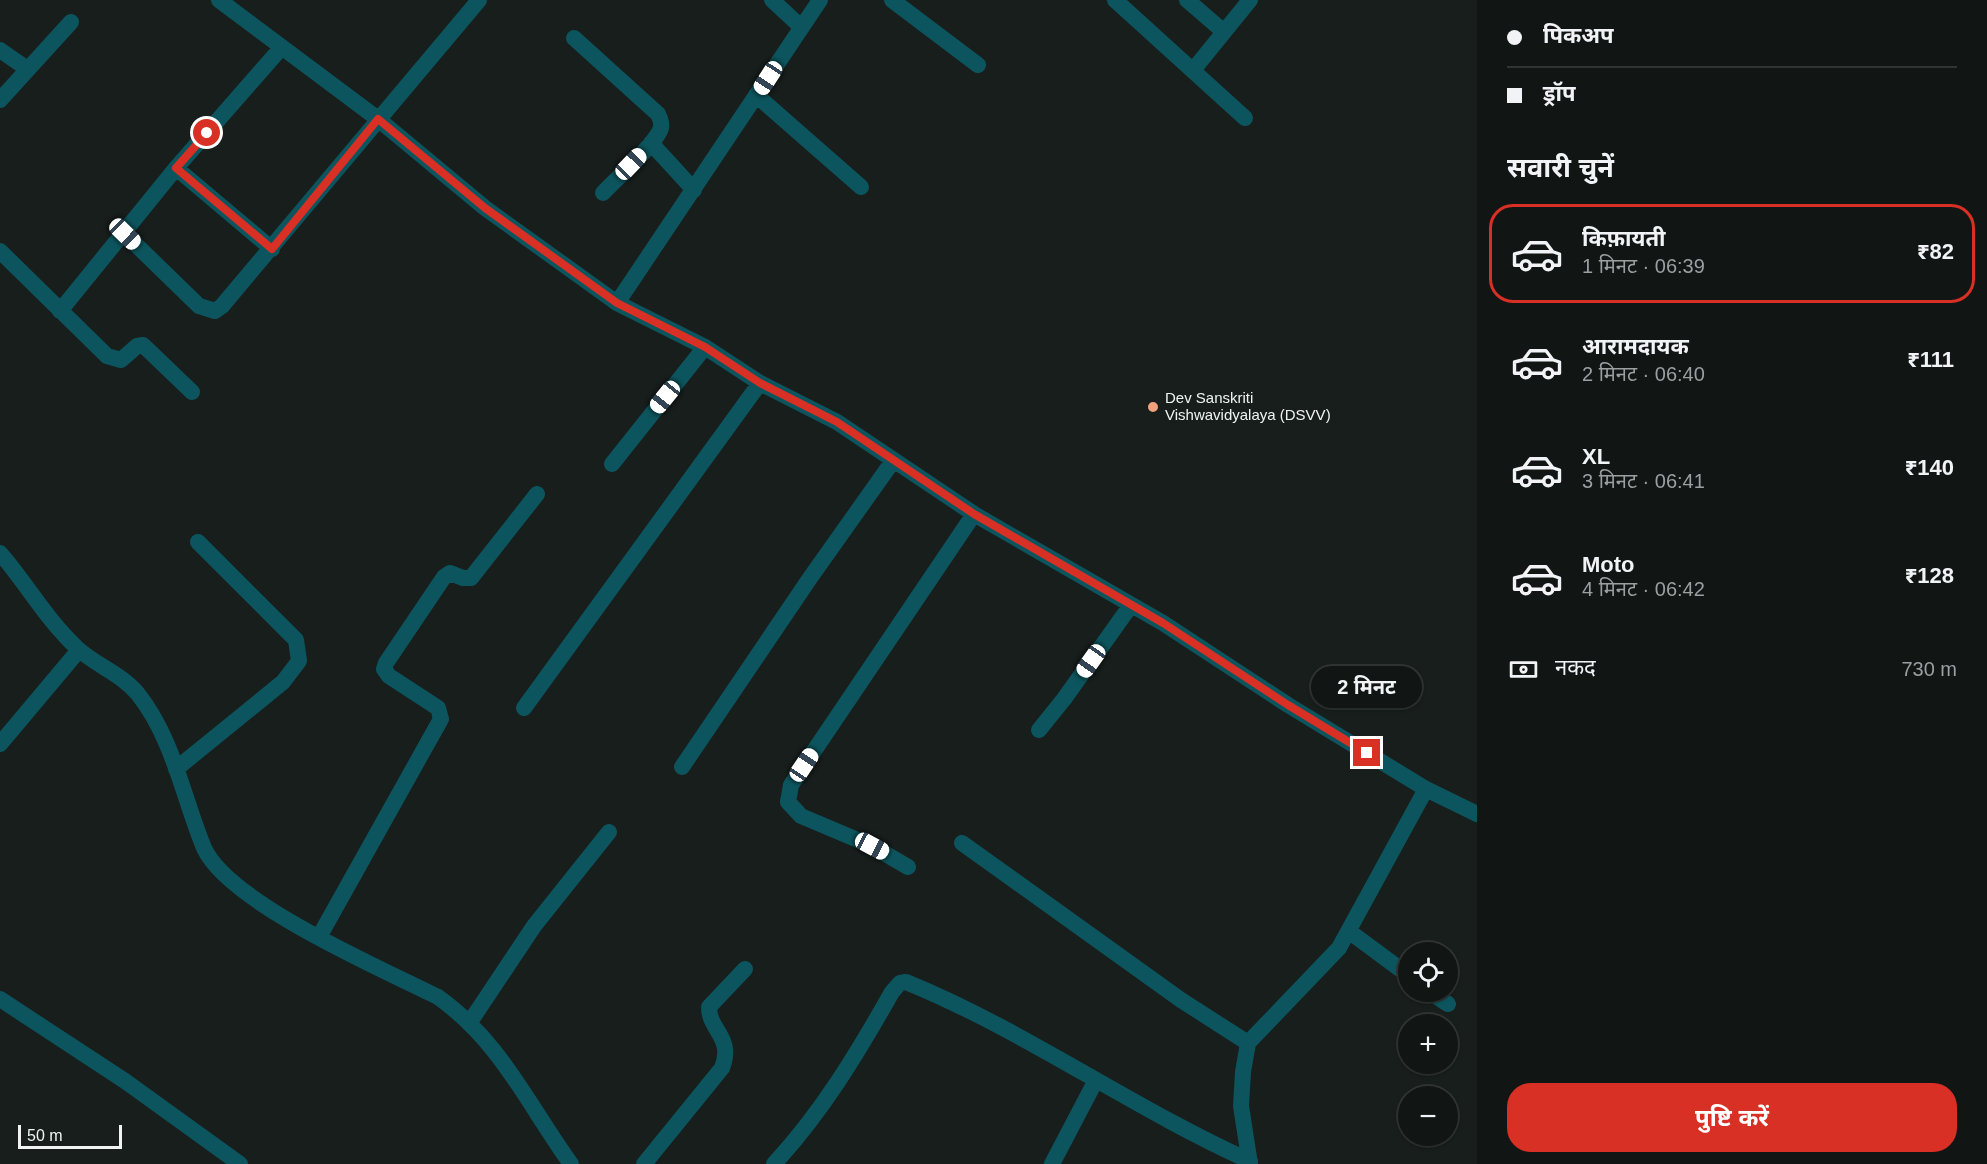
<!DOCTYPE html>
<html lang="hi">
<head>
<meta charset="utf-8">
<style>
	:root { --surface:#111615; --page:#1a1f1e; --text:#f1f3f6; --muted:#9c9fa0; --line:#303534; --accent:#d93025 }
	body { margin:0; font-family:Helvetica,"Noto Sans Devanagari",sans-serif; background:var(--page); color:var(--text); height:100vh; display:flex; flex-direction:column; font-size:22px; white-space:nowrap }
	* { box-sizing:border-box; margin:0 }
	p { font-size:20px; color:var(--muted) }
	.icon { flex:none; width:33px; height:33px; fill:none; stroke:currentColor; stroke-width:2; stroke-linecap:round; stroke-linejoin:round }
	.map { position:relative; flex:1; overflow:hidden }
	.panel { display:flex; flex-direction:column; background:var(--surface); width:510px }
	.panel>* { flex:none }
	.guide { display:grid; align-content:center; height:132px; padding:0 30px; background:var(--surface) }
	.buttons { position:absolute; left:1398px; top:942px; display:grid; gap:12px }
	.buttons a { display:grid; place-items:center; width:60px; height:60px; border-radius:50%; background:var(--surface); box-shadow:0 2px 4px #0004,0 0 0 2px var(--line); font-size:30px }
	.scale { position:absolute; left:18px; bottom:15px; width:104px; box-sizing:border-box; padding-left:6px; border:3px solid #eff4f3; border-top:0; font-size:16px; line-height:21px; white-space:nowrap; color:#eff4f3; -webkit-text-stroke:4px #171e1c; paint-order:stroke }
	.end { position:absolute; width:27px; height:27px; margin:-14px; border:8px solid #d93025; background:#fff; box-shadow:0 0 0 3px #fff }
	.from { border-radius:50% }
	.bubble { position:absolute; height:42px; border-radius:21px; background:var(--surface); box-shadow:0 2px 4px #0004,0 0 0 2px var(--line); font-size:20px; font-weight:700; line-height:42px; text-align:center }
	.car { position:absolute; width:18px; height:36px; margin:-18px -9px; border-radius:8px; box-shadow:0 0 4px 2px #0007; background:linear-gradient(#fff 24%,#345 0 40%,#fff 0 76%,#345 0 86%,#fff 0) }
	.guide b { display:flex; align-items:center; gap:21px; height:57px; font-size:22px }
	.guide b+b { border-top:2px solid var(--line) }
	.guide i { width:15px; height:15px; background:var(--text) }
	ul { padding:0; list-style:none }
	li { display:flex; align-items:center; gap:18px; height:99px; margin:0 12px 9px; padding:0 18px; border:3px solid transparent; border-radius:24px }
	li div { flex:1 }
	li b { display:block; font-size:22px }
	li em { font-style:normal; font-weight:700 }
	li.selected { border-color:var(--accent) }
	li>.icon { width:54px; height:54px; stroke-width:1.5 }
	h2 { padding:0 30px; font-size:27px; line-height:72px }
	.pay { display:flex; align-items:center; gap:15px; height:66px; padding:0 30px; font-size:22px }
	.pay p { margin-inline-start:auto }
	.primary-button { display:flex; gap:12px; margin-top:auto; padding:12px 30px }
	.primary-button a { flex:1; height:69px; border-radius:24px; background:var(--accent); color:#fff; font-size:24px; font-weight:700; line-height:69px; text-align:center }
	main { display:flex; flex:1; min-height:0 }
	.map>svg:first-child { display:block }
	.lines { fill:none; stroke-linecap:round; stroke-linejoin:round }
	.minor { stroke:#0d555e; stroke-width:16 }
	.route { stroke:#d93025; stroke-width:8 }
	.poi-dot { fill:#f1a17d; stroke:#171e1c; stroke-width:2 }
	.labels { text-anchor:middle; stroke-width:6; stroke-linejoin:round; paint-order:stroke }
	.poi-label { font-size:15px; fill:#eff4f3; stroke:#171e1c; text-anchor:start }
</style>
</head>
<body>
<main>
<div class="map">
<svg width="1477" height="1164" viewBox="0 0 1477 1164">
	<rect width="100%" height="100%" fill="#171e1c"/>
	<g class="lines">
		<path class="minor" d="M219,0L378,119L485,208L617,303L705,347L760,383L837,422L974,514L1163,623L1288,705L1426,789L1477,814
			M772,0L801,27
			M892,0L978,65
			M1115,0L1245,118
			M1187,0L1224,32
			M574,38L658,114C660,118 662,123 661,128C656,144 616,179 603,193
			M0,50L26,68
			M1194,69L1250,0
			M756,95L861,187
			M0,100L71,22
			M651,143L694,190
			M176,168L272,249
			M125,234L199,306L215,311L222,306L479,0
			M0,251L107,356L121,360L137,346L143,345L192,392
			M617,303L820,0
			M60,311L176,168L282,47
			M612,464L705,347
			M0,553C27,584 46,619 77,648C95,665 122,674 138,694C173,738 183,797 204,848C229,903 382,969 438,997C501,1042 527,1103 571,1164
			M524,708L760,383
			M1039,730L1064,699L1131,605
			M0,744L79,650
			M682,767L810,578L893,461
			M176,769L283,682L299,661L296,640L198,542
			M962,843L1181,1000L1248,1043
			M908,867L872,846L801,816L788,802L791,785L974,514
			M1350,932L1408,975
			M319,937L441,719L438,708L389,676L384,669L386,663L444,577L450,573L463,578H471L537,494
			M1430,992L1448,1004
			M0,999L125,1081L240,1164
			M470,1022L534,926L609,832
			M644,1164L722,1068C734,1037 709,1031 709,1007L745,969
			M774,1164C822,1112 857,1054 892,992L900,983L906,982C1026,1031 1132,1108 1250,1161
			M1052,1164L1096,1080
			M1250,1164L1241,1106L1243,1072L1248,1043L1339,948L1426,789"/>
	</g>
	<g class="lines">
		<path class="route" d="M207,133L176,168L272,249L378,119L485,208L617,303L705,347L760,383L837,422L974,514L1163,623L1288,705L1367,753"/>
	</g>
	<circle class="poi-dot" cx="1153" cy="407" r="6"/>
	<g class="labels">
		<g class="poi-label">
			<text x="1165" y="403">Dev Sanskriti<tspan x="1165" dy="17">Vishwavidyalaya (DSVV)</tspan></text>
		</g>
	</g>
</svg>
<div class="buttons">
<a><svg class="icon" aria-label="locate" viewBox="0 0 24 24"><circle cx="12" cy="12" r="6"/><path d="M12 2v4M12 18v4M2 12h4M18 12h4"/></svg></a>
<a>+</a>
<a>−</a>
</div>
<div class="scale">50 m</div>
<i class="end from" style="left:207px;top:133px"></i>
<i class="end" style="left:1367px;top:753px"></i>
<div class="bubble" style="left:1311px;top:666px;width:111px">2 मिनट</div>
<i class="car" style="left:768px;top:78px;rotate:213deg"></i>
<i class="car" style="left:631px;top:164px;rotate:44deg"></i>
<i class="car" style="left:125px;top:234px;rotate:134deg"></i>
<i class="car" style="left:665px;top:397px;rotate:219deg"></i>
<i class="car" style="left:1091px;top:661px;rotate:215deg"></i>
<i class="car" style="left:804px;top:765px;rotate:34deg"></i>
<i class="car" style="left:872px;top:846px;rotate:118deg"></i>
</div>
<section class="panel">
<div class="guide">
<b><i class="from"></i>पिकअप</b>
<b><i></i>ड्रॉप</b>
</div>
<h2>सवारी चुनें</h2>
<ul>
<li class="selected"><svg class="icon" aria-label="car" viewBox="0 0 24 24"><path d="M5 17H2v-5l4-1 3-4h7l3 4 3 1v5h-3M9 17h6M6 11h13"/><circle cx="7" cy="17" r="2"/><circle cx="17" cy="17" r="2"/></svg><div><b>किफ़ायती</b><p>1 मिनट · 06:39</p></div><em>₹82</em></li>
<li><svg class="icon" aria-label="car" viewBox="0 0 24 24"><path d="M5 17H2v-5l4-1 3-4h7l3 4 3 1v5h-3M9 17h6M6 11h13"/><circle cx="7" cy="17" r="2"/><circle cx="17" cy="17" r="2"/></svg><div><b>आरामदायक</b><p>2 मिनट · 06:40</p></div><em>₹111</em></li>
<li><svg class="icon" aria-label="car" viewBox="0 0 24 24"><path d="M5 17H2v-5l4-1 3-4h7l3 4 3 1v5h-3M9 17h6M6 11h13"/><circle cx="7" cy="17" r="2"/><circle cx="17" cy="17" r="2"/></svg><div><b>XL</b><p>3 मिनट · 06:41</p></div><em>₹140</em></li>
<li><svg class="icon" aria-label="car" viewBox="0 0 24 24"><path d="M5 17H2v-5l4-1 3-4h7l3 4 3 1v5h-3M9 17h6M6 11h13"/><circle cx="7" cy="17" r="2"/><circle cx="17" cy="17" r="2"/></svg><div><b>Moto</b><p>4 मिनट · 06:42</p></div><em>₹128</em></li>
</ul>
<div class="pay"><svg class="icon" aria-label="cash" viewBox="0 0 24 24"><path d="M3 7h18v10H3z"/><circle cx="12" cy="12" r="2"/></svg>नकद<p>730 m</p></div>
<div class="primary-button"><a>पुष्टि करें</a></div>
</section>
</main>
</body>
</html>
